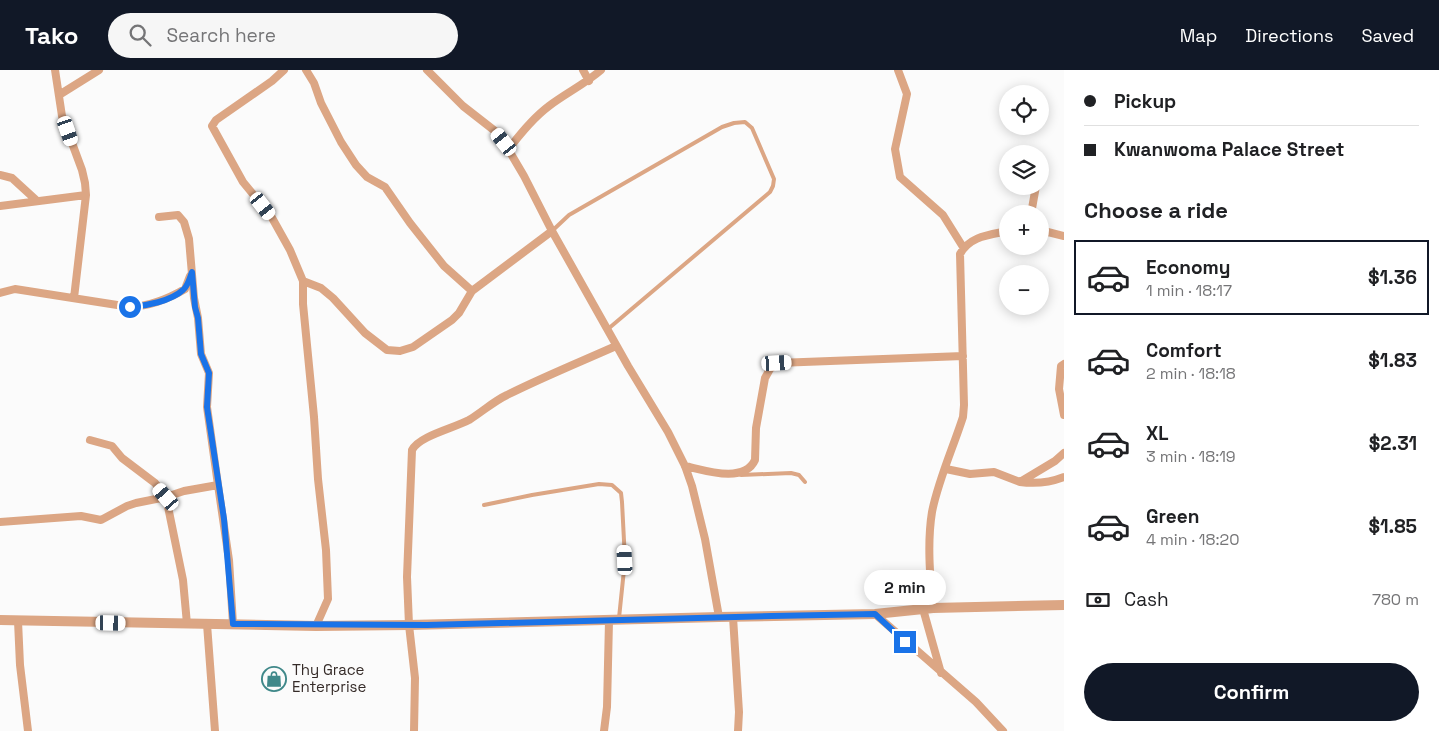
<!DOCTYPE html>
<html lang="en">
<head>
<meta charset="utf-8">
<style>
	:root { --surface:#fff; --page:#f6f6f6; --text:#202124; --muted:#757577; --line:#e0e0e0; --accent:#111827 }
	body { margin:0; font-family:"Space Grotesk",sans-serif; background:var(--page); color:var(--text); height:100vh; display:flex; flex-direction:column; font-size:19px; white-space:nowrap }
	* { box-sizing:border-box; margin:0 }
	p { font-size:16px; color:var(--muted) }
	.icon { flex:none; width:28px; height:28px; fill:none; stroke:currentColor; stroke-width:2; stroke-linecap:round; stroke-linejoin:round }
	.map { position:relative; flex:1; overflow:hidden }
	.sheet { display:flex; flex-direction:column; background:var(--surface); width:375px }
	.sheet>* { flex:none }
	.banner { display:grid; align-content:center; height:110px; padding:0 20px; background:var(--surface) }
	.buttons { position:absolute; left:999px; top:15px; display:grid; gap:10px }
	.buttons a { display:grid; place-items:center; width:50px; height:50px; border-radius:50%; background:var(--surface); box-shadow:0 2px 12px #0003; font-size:25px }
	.end { position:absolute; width:22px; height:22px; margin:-11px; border:6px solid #1a73e8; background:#fff; box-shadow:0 0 0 2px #fff }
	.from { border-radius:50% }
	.bubble { position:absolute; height:35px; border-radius:18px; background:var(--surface); box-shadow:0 2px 12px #0003; font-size:16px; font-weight:700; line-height:35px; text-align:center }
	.car { position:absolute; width:15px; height:30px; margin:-15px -8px; border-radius:6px; box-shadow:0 0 4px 1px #0007; background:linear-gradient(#fff 24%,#345 0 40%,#fff 0 76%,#345 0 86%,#fff 0) }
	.banner b { display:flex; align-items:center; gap:18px; height:48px; font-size:19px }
	.banner b+b { border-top:1px solid var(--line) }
	.banner i { width:12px; height:12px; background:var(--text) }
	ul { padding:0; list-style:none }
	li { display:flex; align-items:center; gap:15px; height:75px; margin:0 10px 8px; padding:0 10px; border:2px solid transparent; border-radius:0px }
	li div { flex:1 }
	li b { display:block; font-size:19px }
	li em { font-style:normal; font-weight:700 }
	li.active { border-color:var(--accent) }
	li>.icon { width:45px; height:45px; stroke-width:1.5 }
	h2 { padding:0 20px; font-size:22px; line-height:60px }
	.pay { display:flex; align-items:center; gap:12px; height:55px; padding:0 20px; font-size:19px }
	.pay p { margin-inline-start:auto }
	.action { display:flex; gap:10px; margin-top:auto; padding:10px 20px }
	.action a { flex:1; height:58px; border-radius:30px; background:var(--accent); color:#fff; font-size:20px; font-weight:700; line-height:58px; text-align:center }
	header { display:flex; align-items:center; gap:30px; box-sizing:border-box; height:70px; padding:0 25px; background:var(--accent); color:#fff }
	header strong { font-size:24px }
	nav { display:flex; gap:28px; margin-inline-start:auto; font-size:18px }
	.search { width:350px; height:45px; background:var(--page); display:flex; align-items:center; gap:12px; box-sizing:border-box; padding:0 18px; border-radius:28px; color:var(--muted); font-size:19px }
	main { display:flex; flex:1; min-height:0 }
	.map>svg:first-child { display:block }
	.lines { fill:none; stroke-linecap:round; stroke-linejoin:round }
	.service { stroke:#dca684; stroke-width:4 }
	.minor { stroke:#dca684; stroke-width:8 }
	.tertiary { stroke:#dca684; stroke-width:10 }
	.route { stroke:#1a73e8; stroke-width:6 }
	.labels { text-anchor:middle; stroke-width:4.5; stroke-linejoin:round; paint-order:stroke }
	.poi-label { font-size:15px; fill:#352b28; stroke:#fbfbfb; text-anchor:start }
</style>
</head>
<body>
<header>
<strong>Tako</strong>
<div class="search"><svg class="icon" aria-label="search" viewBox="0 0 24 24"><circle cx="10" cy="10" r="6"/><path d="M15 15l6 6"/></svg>Search here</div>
<nav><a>Map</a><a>Directions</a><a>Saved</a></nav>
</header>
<main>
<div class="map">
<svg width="1064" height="661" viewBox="0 0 1064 661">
	<rect width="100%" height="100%" fill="#fbfbfb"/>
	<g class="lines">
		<path class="service" d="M552,161L569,145L722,57L734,53L745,52L752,58L774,109L773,116L770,122L608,259
			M741,405L791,403L799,405L805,412
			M484,435L532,425L599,414L612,415L621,423L622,432L625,490L619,548"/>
		<path class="minor" d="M55,0L62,46L82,100L85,113L86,125L74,228
			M284,0L272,11L216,50L212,56L243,112L271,146L290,180L303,211
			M306,0L314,13L321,33L341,72L356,95L367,107L385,117L410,153L444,196L472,221
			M427,0L463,36L495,61L504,72L524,106L552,161L628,296L668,362L685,396L692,416L705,469L719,547
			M583,0L589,11
			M898,0L907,24L895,79L900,107L943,145L963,177
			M59,25L99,0
			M508,80C520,64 533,48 549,36C566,23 585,14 601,0
			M0,105L12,108L36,130
			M0,136L86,125
			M1031,144L1036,116
			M1040,160L1064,166
			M0,223L15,219L130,237C150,236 168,229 185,219L190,206
			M1064,294L1061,296L1059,319L1064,345
			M90,370L112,376L122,388L155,413L166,427L183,510L187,554
			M685,396C704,400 744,414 755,390L756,358L765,308L770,299L777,293L963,286
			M946,399L970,404L994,402L1020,412L1055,391L1064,383
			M1020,412C1036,414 1049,413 1064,407
			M218,415L229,490L233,554
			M0,452L81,446L101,450L127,436L136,433L166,427L184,421L218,415L207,337L209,303L201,284L198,248L194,228L189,169L184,152L178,145L159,147
			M933,538C930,506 927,473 932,442C938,411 953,378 963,347L964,335L960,184C970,166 989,165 1008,161
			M923,539L941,603
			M875,544L976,632L1003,661
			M733,547L739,642L738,661
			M18,551L20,595L28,661
			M207,554L215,661
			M316,556L328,529L326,480L318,409L314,347L303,234V211L321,218L333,228L365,263L387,280L400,281L413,277L452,250L459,243L472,221L552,161
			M414,661L415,608L409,555L407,507L412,380C419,366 454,358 469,350C482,342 494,331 507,325C543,307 580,292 616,276
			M604,661L607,637L609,551"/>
		<path class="tertiary" d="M0,550L316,556L409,555L719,547L875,544L933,538L1064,535"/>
	</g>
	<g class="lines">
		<path class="route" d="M130,237C146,236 171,231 183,220C188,216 190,207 192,202L195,237L198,248L201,284L209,303L207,337L224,449L233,554L427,555L772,546L875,544L905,572"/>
	</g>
	<defs>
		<symbol id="shop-ring" viewBox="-11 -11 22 22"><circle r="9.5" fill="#fbfbfb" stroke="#3f8889" stroke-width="1.5"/><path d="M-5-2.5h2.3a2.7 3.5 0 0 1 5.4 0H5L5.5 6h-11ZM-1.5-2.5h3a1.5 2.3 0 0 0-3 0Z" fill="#3f8889"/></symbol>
	</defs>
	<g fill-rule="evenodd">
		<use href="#shop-ring" x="260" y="595" width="28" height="28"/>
	</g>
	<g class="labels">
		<g class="poi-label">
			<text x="292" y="605">Thy Grace<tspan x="292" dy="17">Enterprise</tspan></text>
		</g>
	</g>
</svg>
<div class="buttons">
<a><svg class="icon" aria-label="locate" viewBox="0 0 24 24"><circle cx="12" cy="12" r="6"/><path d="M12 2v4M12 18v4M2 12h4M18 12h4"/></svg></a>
<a><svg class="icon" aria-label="layers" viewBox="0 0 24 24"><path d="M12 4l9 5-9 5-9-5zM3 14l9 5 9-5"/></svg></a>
<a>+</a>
<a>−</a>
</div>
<i class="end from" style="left:130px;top:237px"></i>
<i class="end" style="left:905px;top:572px"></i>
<div class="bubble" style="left:864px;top:500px;width:82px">2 min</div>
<i class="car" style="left:68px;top:61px;rotate:161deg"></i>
<i class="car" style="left:504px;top:72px;rotate:321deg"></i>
<i class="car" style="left:263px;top:136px;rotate:142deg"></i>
<i class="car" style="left:777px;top:293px;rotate:87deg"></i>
<i class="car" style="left:166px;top:427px;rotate:319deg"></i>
<i class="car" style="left:625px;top:490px;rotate:357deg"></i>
<i class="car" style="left:111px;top:553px;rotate:91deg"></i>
</div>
<section class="sheet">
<div class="banner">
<b><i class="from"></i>Pickup</b>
<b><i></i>Kwanwoma Palace Street</b>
</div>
<h2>Choose a ride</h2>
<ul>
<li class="active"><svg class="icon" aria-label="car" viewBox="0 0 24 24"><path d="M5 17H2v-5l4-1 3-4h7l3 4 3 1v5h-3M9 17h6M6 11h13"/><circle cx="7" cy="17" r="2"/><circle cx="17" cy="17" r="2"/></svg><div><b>Economy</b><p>1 min · 18:17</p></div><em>$1.36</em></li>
<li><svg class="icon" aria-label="car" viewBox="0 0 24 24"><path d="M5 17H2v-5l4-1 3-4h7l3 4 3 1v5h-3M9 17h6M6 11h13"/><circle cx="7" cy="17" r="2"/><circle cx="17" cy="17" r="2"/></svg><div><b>Comfort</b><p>2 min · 18:18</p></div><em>$1.83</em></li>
<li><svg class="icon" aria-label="car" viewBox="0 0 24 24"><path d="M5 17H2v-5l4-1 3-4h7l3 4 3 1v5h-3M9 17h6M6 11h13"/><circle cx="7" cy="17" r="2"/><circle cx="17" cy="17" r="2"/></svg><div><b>XL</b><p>3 min · 18:19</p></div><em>$2.31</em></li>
<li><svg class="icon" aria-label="car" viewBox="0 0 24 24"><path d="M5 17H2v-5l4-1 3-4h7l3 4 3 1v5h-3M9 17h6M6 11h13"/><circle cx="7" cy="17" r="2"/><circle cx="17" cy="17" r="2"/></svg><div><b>Green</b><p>4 min · 18:20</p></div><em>$1.85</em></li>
</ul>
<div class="pay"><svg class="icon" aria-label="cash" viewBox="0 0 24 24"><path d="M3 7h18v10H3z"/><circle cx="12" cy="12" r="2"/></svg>Cash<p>780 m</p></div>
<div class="action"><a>Confirm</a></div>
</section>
</main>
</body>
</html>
